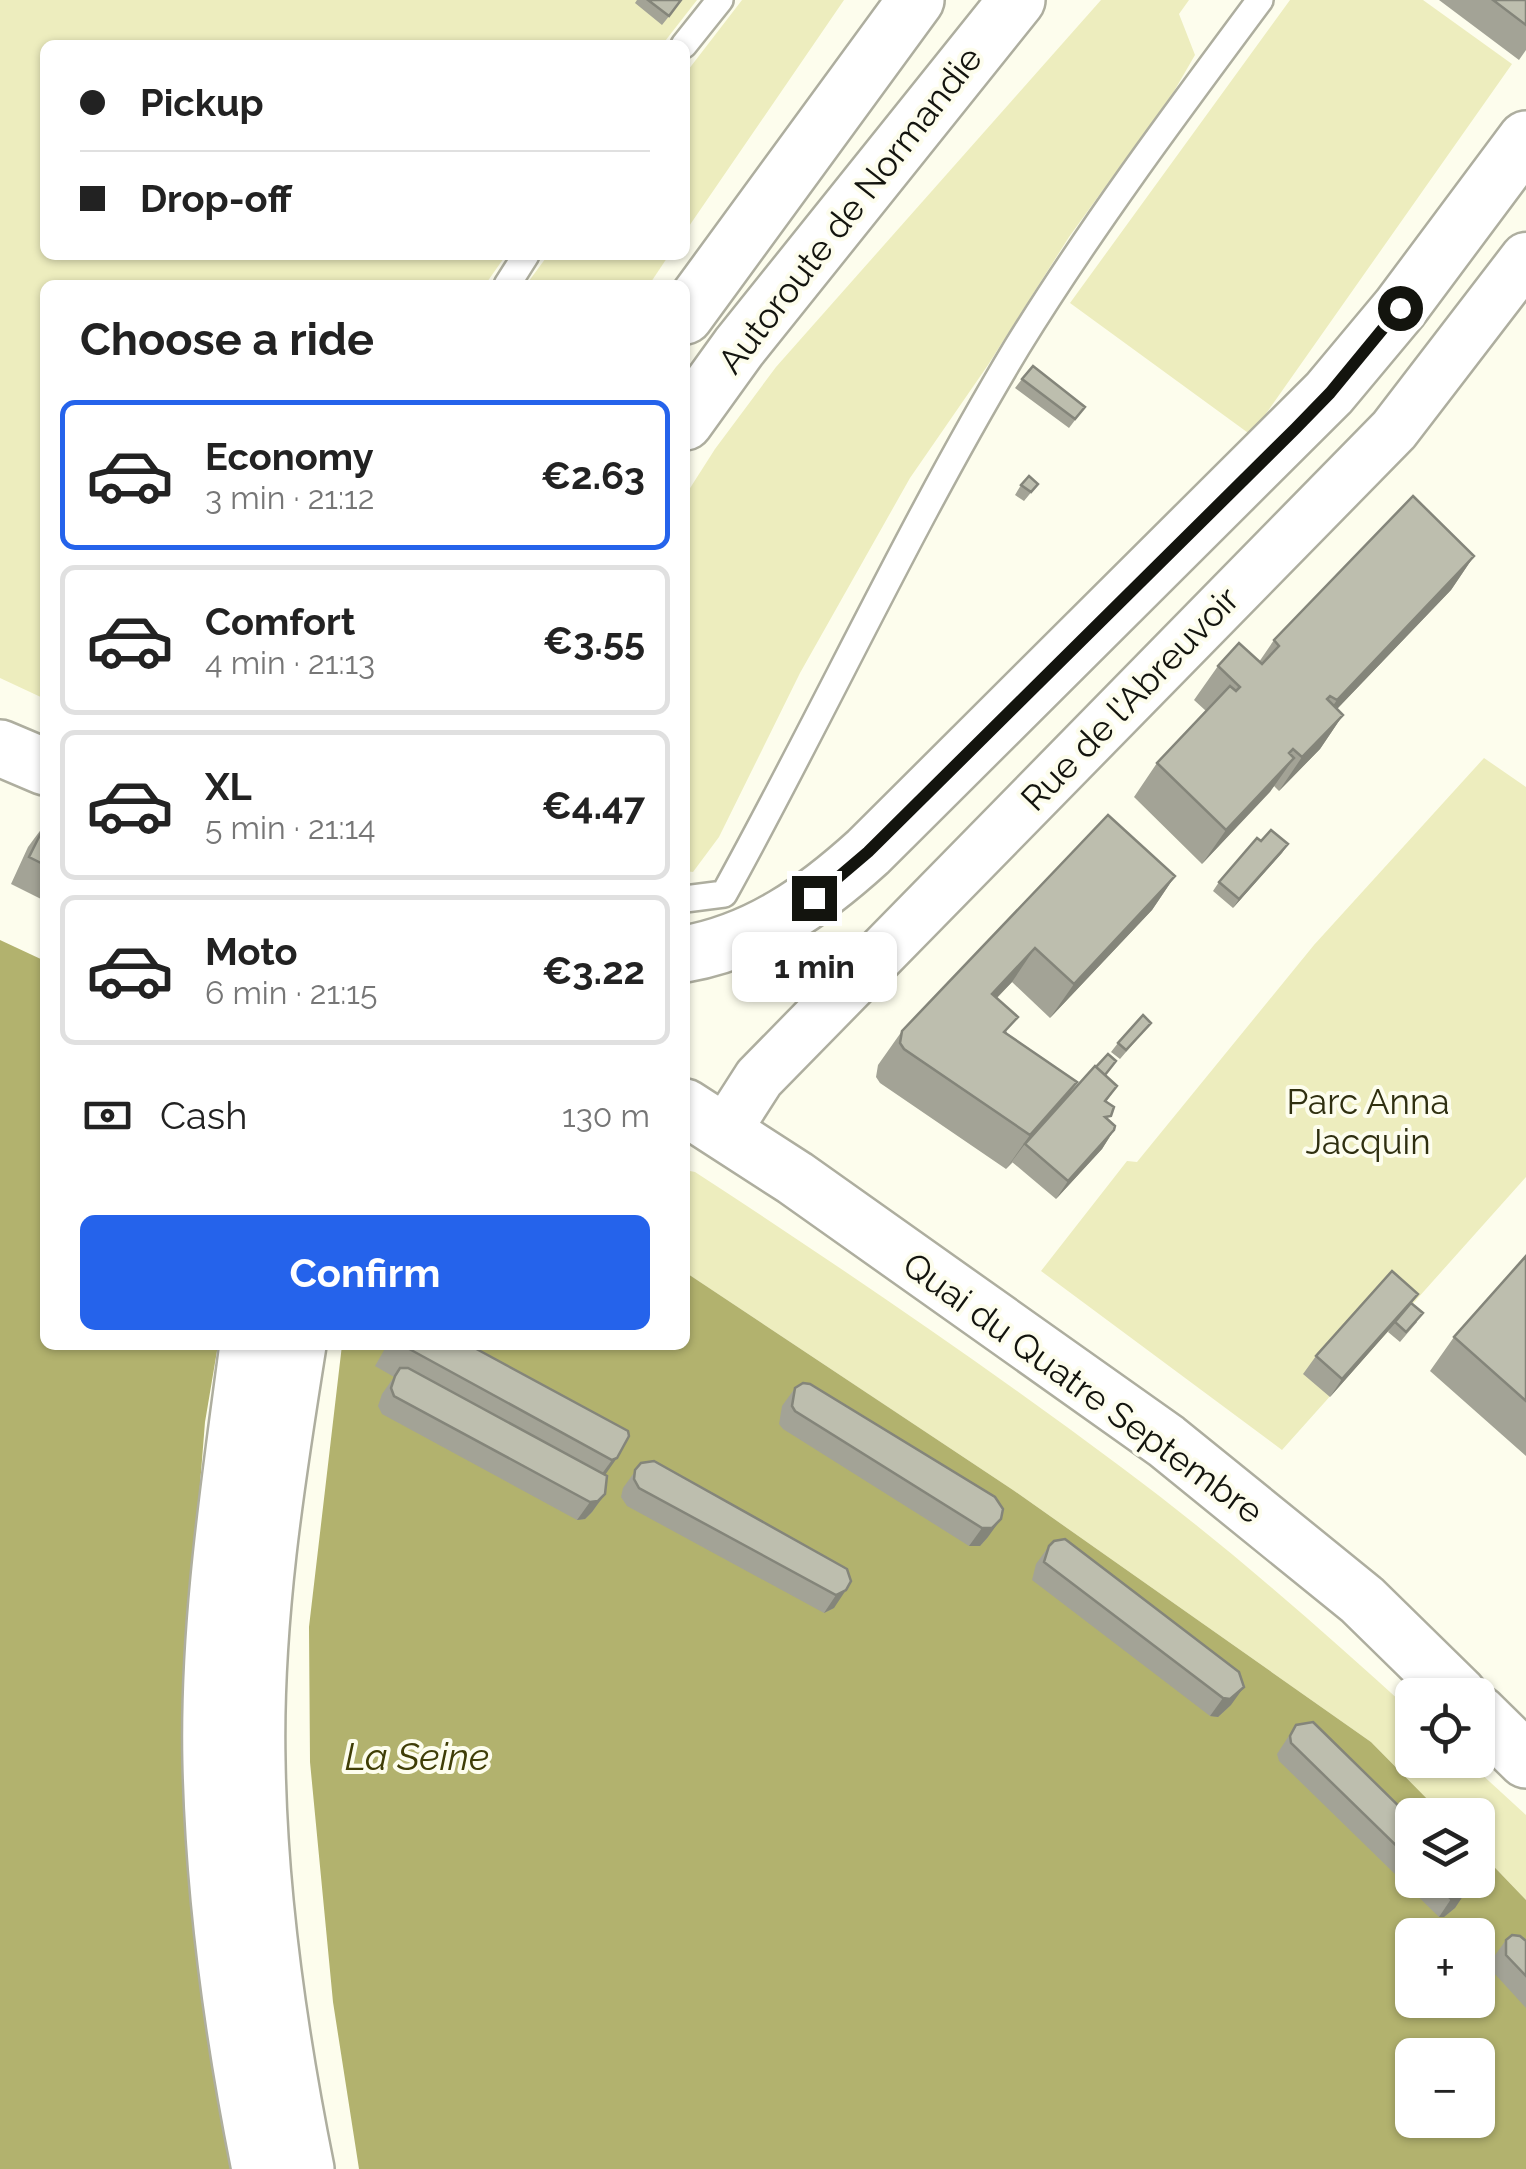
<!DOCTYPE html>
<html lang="en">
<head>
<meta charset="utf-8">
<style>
	:root { --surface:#fff; --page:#f6f6f6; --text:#222; --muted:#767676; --line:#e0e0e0; --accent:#2563eb }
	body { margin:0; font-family:Raleway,sans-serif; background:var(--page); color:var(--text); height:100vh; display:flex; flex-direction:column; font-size:38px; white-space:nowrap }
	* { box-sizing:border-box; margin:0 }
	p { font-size:32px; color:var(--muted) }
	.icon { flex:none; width:55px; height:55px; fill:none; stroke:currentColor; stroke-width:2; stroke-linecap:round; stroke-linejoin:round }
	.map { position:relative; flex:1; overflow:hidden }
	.side { position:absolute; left:40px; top:280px; width:650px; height:1070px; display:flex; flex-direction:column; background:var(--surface); border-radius:15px; box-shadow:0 2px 8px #0004 }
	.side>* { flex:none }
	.top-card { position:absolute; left:40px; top:40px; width:650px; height:220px; border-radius:15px; box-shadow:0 2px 8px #0004; display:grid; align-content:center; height:220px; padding:0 40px; background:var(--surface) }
	.tools { position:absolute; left:1395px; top:1678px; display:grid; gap:20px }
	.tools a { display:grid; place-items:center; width:100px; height:100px; border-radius:15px; background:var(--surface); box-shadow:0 2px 8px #0004; font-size:50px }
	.end { position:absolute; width:45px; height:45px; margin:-22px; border:12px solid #13140e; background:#fff; box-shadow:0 0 0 5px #fff }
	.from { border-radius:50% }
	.bubble { position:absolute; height:70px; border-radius:15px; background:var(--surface); box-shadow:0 2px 8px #0004; font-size:32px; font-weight:700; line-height:70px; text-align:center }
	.top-card b { display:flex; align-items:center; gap:35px; height:95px; font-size:38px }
	.top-card b+b { border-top:2px solid var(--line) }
	.top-card i { width:25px; height:25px; background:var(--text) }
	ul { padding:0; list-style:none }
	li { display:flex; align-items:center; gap:30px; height:150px; margin:0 20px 15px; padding:0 20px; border:5px solid var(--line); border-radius:15px }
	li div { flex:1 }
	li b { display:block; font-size:38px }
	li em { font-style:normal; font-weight:700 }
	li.selected { border-color:var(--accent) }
	li>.icon { width:90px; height:90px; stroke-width:1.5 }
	h2 { padding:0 40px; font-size:45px; line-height:120px }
	.pay { display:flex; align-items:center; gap:25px; height:110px; padding:0 40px; font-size:38px }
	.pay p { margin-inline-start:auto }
	.action { display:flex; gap:20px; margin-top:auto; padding:20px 40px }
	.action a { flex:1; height:115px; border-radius:15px; background:var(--accent); color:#fff; font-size:40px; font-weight:700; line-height:115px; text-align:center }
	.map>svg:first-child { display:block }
	.green { fill:#ededbe }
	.water { fill:#b2b26e; fill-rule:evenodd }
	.pier { fill:#fdfded }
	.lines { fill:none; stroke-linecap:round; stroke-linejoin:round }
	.service-casing { stroke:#aeae9f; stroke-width:30 }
	.minor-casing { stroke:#aeae9f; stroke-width:55 }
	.primary-casing { stroke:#aeae9f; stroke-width:60 }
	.motorway-casing { stroke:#aeae9f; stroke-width:60 }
	.service { stroke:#fff; stroke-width:25 }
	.minor { stroke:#fff; stroke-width:50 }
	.primary { stroke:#fff; stroke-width:55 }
	.motorway { stroke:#fff; stroke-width:55 }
	.wall { fill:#a3a396 }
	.shaded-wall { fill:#84857a }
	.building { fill:#bdbeae; stroke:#84857a; stroke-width:2.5 }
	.route { stroke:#13140e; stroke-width:12 }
	.labels { text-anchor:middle; stroke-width:8; stroke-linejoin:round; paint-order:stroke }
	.street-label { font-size:35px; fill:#13140e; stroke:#fdfded }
	.park-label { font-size:35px; fill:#2f2f10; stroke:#fdfded }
	.water-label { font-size:38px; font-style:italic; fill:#3f3d06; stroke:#fdfded }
</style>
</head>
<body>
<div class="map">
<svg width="1526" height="2169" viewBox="0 0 1526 2169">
	<rect width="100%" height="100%" fill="#fdfded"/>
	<path class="green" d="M0,0H697L662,45H45V255H506L485,285H45V699L0,678Z
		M742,0H844L685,232V74Z
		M1101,0H1189L1179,14L1195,55L1173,93L1069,237L988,365L910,478L800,673L719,837L693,872L685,871V496L715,449L776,367Z
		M1290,0H1423L1512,64L1251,435L1070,303Z
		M548,255H669L649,285H526Z
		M1484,758L1526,787V1177L1282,1450L1041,1271L1127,1161L1137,1162L1314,945Z
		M685,1170L695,1172C839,1266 982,1363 1121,1467C1222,1542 1319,1627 1412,1712V1760H1466L1526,1815V1900L1478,1850V1815H1443L1371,1742L1013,1490L685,1272Z"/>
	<path class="water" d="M0,940L45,961V1345H685V1272L1013,1490L1371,1742L1443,1815H1412V1880H1478V1850L1526,1900V2169H0ZM1412,1935H1478V2000H1412ZM1412,2055H1478V2120H1412Z"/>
	<path class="pier" d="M218,1345H342L309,1627L310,1762L333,2002L359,2169H232L204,2013L192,1905L187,1781L190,1611L205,1422Z"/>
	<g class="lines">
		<defs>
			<path id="service" d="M684,45L720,0
				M507,285L526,255
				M685,899L724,894C824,713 910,525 1017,347C1091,227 1176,113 1260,0"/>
			<path id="minor" d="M725,1131L759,1078L1394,430L1526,258"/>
			<path id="primary" d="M0,748L45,767
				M685,1107L795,1178L1166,1441L1362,1600L1459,1695
				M1478,1713L1526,1760"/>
			<path id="motorway" d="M685,316L916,0
				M685,422L739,347L1017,0
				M685,954C758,941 814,901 868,852L1329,393L1400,308L1526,139
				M248,1345C230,1482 208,1623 211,1762C214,1898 233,2035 260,2169
				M298,1345C276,1482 254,1622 257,1761C259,1898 279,2035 306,2169"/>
		</defs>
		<use href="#service" class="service-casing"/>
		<use href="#minor" class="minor-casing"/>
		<use href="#primary" class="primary-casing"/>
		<use href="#motorway" class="motorway-casing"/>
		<use href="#service" class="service"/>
		<use href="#minor" class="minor"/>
		<use href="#primary" class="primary"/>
		<use href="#motorway" class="motorway"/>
	</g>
	<path class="wall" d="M637,0H682L662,25L635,3Z
		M1439,0H1526V50L1519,60Z
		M1022,379L1085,407L1069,428L1015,388Z
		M1038,484L1024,501L1015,495L1021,485Z
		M1474,556L1451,590L1337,709L1343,715L1320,749L1279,791L1274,786L1202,864L1134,797L1157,763L1206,711L1194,700L1218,666L1259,662L1274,640Z
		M1108,815L1175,876L1152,910L1050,1018L1012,982L997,998L1007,1033L1064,1101L1106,1075L1117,1086L1106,1102L1108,1120L1114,1130L1102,1149L1056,1199L1012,1162L1015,1160L1006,1169L880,1083L876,1077L878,1065L902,1031Z
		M45,824V901L11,884L28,847Z
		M1261,841L1288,844L1233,908L1213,891L1219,882Z
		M1151,1023L1120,1059L1111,1052L1118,1043Z
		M1526,1256V1456L1430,1371L1454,1337Z
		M1411,1303L1417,1322L1400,1342L1388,1332L1390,1329L1330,1397L1303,1374L1316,1356Z
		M387,1345H469L628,1431L605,1475V1494L592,1512L585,1519L577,1520L382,1414L378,1406L382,1394L394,1377L375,1366Z
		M795,1388L995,1497L988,1537L980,1546H969L783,1429L779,1424L782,1406Z
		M641,1463L847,1569L834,1608L824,1613L627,1506L621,1497L623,1488Z
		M1049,1546L1231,1705L1218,1717L1210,1716L1032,1580L1036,1564Z
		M1296,1725L1412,1819V1880H1472L1455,1908L1444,1917H1439L1279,1761L1277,1754Z
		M1506,1940L1526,1941V2008L1494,1973L1493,1958Z"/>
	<path class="shaded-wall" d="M1474,556L1451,590L1313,734L1337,700Z
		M1343,715L1320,749L1279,791L1302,757Z
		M1294,758L1270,792L1202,864L1226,830Z
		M1288,844L1282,853L1233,908L1239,899Z
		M1175,876L1152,910L1050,1018L1074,984Z
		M1035,948L1012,982L968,1027L992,994Z
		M1077,1082L1054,1116L1025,1144L1006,1169L1030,1135Z
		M1114,1130L1102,1149L1056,1199L1068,1181Z
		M1418,1294L1405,1312L1330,1397L1342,1379Z
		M617,1458L598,1485L593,1486L612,1460Z
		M605,1494L592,1512L585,1519L577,1520L590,1502Z
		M1001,1519L988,1537L980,1546H969L982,1528Z
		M846,1590L834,1608L824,1613L836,1595Z
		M1244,1687L1231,1705L1218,1717L1210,1716L1223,1698Z
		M1467,1890L1455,1908L1444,1917H1439L1451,1899Z"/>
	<path class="building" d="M648,0H681L669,16Z
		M1493,0H1526V25Z
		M1033,366L1085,407L1075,419L1022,379Z
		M1029,476L1038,484L1031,492L1021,485Z
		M1413,496L1474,556L1337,700L1330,696L1327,699L1343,715L1302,757L1293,749L1289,753L1294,758L1226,830L1157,763L1230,686L1236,691L1240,687L1218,666L1239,643L1262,664L1279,646L1274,640Z
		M1108,815L1175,876L1074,984L1035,948L992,994L1018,1017L1004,1032L1077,1082L1030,1135L904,1049L900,1043L902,1031Z
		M45,825V865L29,857Z
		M1271,830L1288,844L1239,899L1219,882L1257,838L1261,841Z
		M1143,1015L1151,1023L1126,1050L1118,1043Z
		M1108,1054L1116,1061L1105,1075L1096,1067Z
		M1095,1066L1117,1086L1105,1101L1114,1107L1111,1116L1105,1117L1115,1126L1114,1130L1068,1181L1025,1144Z
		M1526,1256V1401L1454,1337Z
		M1392,1271L1418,1294L1342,1379L1316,1356Z
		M1411,1303L1423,1313L1406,1332L1395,1322Z
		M402,1345H469L628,1431L629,1436L617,1458L612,1460Z
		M400,1368H408L607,1476L605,1494L598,1501L590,1502L394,1396L391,1388L395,1376Z
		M803,1383L810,1384L995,1497L1003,1509L1001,1519L992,1528H982L795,1411L792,1406L795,1388Z
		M654,1461L847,1569L851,1581L846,1590L836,1595L639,1488L634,1479L635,1470L641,1463Z
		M1065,1539L1239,1672L1244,1687L1230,1699L1223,1698L1044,1562L1049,1546L1054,1541Z
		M1313,1722L1412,1819V1861L1291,1743L1290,1736L1296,1725Z
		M1432,1880H1472L1467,1890L1457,1899H1451Z
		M1512,1935L1520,1936L1526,1941V1976L1506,1955V1940Z"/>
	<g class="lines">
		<path class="route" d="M814,898L868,852L1295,429L1330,393L1400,308"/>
	</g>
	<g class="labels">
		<g class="street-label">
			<text transform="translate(850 210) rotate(-52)" y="12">Autoroute de Normandie</text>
			<text transform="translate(1130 699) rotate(-46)" y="12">Rue de l'Abreuvoir</text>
			<text transform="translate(1083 1388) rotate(36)" y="12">Quai du Quatre Septembre</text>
		</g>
		<g class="park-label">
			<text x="1368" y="1114">Parc Anna<tspan x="1368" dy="40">Jacquin</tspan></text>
		</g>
		<g class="water-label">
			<text x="417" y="1770">La Seine</text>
		</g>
	</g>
</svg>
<div class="tools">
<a><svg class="icon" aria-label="locate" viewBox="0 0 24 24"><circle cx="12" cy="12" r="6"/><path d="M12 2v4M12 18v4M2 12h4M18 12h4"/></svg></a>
<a><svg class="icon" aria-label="layers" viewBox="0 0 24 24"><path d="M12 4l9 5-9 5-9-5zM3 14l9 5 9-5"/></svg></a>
<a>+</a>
<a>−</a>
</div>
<i class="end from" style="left:1400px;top:308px"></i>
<i class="end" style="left:814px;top:898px"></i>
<div class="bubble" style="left:732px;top:932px;width:165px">1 min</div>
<div class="top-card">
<b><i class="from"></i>Pickup</b>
<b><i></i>Drop-off</b>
</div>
<section class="side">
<h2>Choose a ride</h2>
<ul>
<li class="selected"><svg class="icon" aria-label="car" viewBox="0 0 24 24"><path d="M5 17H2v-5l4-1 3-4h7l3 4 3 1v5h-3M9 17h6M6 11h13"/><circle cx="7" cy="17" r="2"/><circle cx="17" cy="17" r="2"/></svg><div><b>Economy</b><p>3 min · 21:12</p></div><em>€2.63</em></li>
<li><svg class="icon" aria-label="car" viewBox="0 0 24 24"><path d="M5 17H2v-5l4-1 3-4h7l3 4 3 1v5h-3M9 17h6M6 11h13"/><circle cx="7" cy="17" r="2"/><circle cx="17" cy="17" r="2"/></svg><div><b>Comfort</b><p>4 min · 21:13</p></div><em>€3.55</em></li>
<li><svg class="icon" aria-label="car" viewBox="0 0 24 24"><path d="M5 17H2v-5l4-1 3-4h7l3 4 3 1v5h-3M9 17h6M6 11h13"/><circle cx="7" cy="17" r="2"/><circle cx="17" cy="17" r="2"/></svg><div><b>XL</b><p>5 min · 21:14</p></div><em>€4.47</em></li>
<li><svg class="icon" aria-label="car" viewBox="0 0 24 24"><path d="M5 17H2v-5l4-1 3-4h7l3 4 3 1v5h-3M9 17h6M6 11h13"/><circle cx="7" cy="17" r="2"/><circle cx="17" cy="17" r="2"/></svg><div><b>Moto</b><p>6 min · 21:15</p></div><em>€3.22</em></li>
</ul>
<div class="pay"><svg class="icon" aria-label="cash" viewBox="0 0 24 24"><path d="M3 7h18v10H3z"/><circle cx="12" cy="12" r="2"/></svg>Cash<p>130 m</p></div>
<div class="action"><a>Confirm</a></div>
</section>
</div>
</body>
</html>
